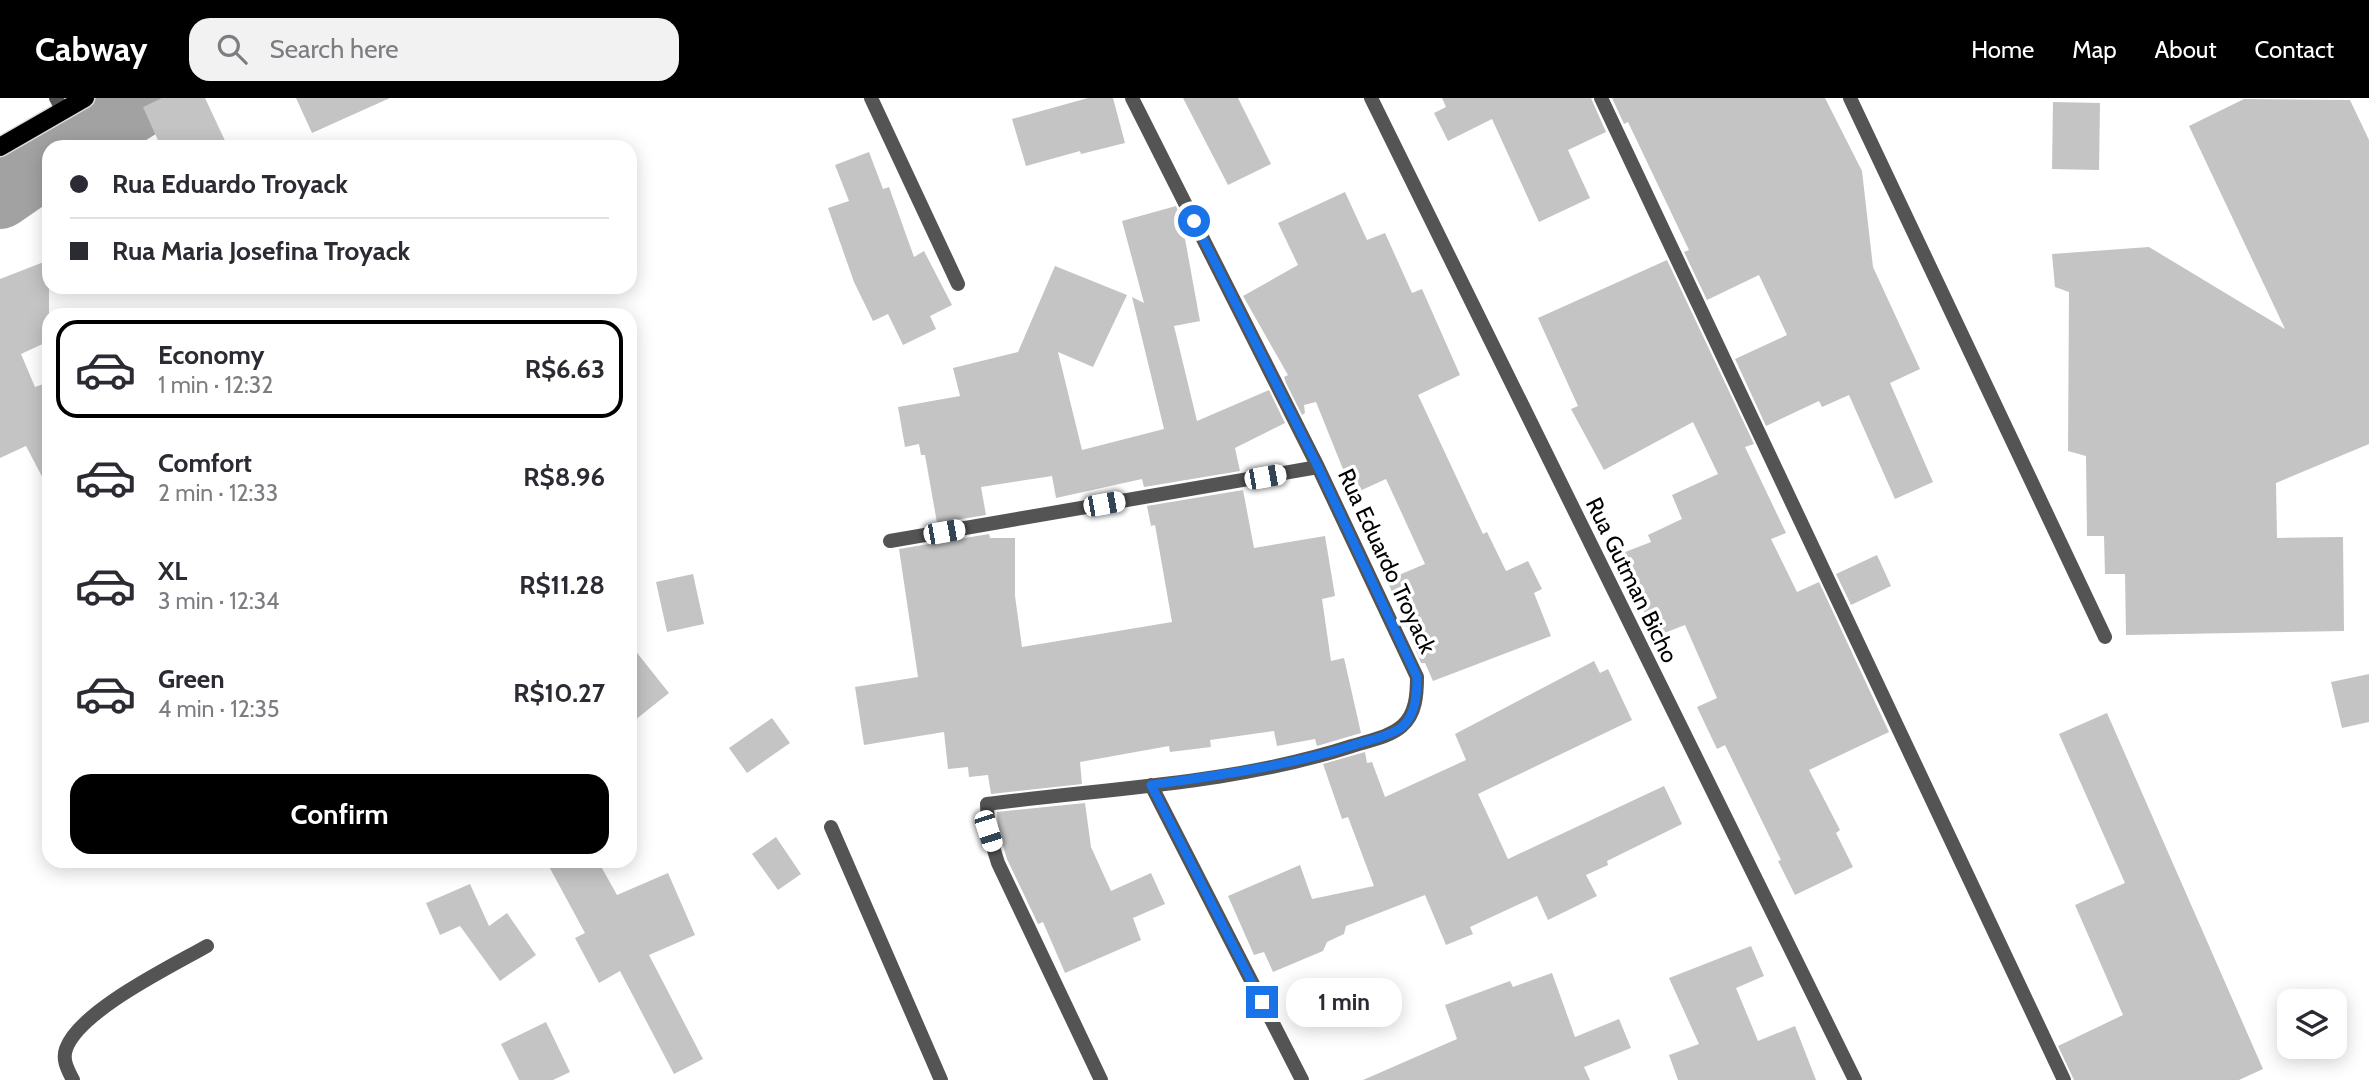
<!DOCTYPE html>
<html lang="en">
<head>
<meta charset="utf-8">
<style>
	:root { --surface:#fff; --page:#f2f2f3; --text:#2b2b33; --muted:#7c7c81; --line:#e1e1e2; --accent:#000 }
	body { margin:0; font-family:Cabin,sans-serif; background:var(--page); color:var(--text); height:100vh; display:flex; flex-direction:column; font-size:26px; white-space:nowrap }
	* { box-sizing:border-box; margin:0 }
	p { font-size:23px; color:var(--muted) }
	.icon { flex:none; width:38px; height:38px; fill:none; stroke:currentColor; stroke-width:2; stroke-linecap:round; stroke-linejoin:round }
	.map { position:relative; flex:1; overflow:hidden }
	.side { position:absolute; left:42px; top:210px; width:595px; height:560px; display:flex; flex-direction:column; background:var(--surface); border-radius:21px; box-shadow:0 4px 18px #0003 }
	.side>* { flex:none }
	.guide { position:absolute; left:42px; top:42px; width:595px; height:154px; border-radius:21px; box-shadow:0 4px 18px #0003; display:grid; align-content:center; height:154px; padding:0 28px; background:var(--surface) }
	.tools { position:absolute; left:2277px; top:891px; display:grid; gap:14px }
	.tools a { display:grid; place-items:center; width:70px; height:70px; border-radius:14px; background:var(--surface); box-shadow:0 4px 18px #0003; font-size:35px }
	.end { position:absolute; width:32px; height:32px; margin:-16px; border:9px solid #1a73e8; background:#fff; box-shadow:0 0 0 4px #fff }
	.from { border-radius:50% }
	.bubble { position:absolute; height:49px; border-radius:21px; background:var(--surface); box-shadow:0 4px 18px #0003; font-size:23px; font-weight:800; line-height:49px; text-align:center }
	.car { position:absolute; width:21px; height:42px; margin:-21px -10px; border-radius:9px; box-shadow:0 0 5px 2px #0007; background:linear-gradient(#fff 24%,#345 0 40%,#fff 0 76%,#345 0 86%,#fff 0) }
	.guide b { display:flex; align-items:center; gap:24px; height:66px; font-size:26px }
	.guide b+b { border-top:2px solid var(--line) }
	.guide i { width:18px; height:18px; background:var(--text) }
	ul { padding:12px 0 0; list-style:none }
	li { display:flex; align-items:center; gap:21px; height:98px; margin:0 14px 10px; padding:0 14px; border:4px solid transparent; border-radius:21px }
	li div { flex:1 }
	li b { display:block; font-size:26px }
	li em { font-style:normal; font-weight:800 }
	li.on { border-color:var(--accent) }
	li>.icon { width:63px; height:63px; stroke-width:1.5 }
	.primary-button { display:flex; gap:14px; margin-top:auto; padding:14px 28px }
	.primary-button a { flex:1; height:80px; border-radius:21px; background:var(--accent); color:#fff; font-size:28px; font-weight:800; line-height:80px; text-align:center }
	header { display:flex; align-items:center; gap:42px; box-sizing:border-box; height:98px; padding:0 35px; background:var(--accent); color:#fff }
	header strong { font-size:33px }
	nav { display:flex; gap:38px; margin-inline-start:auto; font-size:24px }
	.search { width:490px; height:63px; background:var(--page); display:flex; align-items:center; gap:18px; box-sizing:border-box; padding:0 24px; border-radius:21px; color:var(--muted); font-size:26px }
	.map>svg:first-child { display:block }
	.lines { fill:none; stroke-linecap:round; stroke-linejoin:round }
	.river { stroke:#a2a2a2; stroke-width:66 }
	.building { fill:#c4c4c4 }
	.primary-casing { stroke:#dbdbdb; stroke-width:21 }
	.lane { stroke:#545454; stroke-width:14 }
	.street { stroke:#545454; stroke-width:14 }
	.primary { stroke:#000; stroke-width:18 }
	.route { stroke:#1a73e8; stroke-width:9 }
	.labels { text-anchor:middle; stroke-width:7; stroke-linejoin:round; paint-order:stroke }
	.street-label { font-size:23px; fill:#000; stroke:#fff }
</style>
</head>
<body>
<header>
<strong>Cabway</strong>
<div class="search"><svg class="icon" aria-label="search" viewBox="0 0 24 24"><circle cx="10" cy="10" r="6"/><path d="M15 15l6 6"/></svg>Search here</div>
<nav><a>Home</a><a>Map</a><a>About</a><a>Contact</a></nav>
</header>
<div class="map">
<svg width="2369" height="982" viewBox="0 0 2369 982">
	<rect width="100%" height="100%" fill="#fff"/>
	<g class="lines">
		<path class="river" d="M73,49L151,0
			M0,98L49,64"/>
	</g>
	<path class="building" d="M162,0H205L228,49H161L143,9Z
		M296,0H390L312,35Z
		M1088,0H1113L1125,45L1081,56L1080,53L1026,68L1012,21Z
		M1183,0H1238L1271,66L1228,87Z
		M1442,0H1591L1606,34L1568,52L1590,100L1539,124L1492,21L1448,43L1434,15L1446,9Z
		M1612,0H1825L1862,73L1873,169L1920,271L1890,285L1933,384L1895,401L1849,297L1822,309L1819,303L1766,328L1735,261L1787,237L1759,177L1707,202L1684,154L1689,152L1658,87L1628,24L1624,26Z
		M2244,1L2350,2L2369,42V346L2276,385L2277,440L2343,439L2344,533L2126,537L2125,476H2105L2104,438H2087L2086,358L2068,353L2069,194L2055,189L2052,156L2149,149L2285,231L2189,28Z
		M2053,4L2100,5L2099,72L2052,71Z
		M869,54L883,91L889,89L914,159L924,153L952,207L930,218L936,231L903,247L888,216L873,223L854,184L828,110L849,103L835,67Z
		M1345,94L1367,142L1385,135L1412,195L1422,191L1460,277L1418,297L1483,436L1487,434L1506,473L1528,463L1542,491L1534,495L1551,538L1433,583L1425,565H1421L1387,482L1425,466L1386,381L1353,396L1316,304L1304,307L1305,315L1302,317L1286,285L1284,279L1288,277L1243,198L1298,167L1278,125Z
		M1176,108L1181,119L1200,223L1174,228L1197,323L1269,292L1285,325L1235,350L1240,373L1144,389L1142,381L1056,400L1052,378L981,389L986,417L937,425L925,357H921L919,346L905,349L898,309L960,298L953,270L1018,254L1055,168L1127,197L1093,269L1058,254L1082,352L1164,331L1132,199L1144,205L1122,123Z
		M49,162V243L21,256L35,289L49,284V392L26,348L0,360V181Z
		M1667,162L1754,346L1745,349L1786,435L1771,441L1797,494L1819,484L1889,634L1809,672L1840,732L1836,735L1853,769L1795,797L1778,763L1781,762L1725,647L1717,651L1697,609L1717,600L1685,527L1654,539L1620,456L1651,444L1648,437L1682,421L1672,397L1718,376L1693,324L1604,372L1571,311L1578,308L1538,220Z
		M1243,392L1254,450L1325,438L1335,498L1322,501L1331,563L1344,560L1361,635L1317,648L1315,641L1277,648L1274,633L1210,642L1211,649L1170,654L1169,648L1080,664L1082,686L991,696L988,677L969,679L968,669L948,671L944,634L864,647L855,589L918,579L899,451L989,436L990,440H1015V498L1022,549L1172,524L1155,427L1151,428L1147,408Z
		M1877,457L1891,488L1851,507L1836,476Z
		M693,476L704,526L667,534L656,484Z
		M630,546L669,595L630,626Z
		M1594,563L1600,575L1608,571L1632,622L1478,696L1508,761L1664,688L1682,726L1607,763L1608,767L1586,777L1597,798L1548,822L1537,798L1470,829L1473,836L1446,847L1425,797L1346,828L1344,836L1327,844L1323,853L1273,874L1264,854L1254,857L1228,798L1300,767L1312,801L1374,788L1348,719L1342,721L1323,666L1365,654L1367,665L1372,664L1385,699L1466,662L1455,636Z
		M2369,576V624L2342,630L2331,584Z
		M2107,615L2263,971L2239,982H2074L2058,948L2123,917L2075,807L2125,785L2059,636Z
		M772,620L790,645L747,675L729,650Z
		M1085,705L1091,749L1111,793L1151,775L1165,806L1133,820L1141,842L1065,875L1043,824L1038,826L1007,761L998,731L997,714Z
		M776,739L801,776L778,792L752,756Z
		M546,763H598L617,797L668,775L695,837L649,857L703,961L674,976L620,873L599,885L575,840L585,835Z
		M470,786L489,828L507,815L536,857L500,883L460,828L440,837L426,805Z
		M1751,848L1764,878L1736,890L1758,943L1795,928L1816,982H1678L1669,957L1699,946L1669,880Z
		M1552,875L1575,939L1619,921L1631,950L1584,969L1590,982H1363L1457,941L1445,907L1510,883L1513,889Z
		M546,924L570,974L553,982H519L501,946Z"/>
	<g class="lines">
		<defs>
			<path id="primary" d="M0,49L85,0"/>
		</defs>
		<use href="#primary" class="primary-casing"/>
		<path class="lane" d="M1850,0L2105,539"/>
		<path class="street" d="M56,0L63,13
			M871,0L958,186
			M1371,0L1855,982
			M1601,0L2064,982
			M890,443L1318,369
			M1151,687L1302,982
			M831,729L941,982
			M73,982C68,972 62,962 66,951C79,913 172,868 207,848
			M1101,982L998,765L988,733L987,706C1109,690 1235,686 1352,648C1367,643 1390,639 1402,628C1416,616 1417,596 1417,579L1318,369L1132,0"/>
		<use href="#primary" class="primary"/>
	</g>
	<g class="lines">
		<path class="route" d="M1194,123L1318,369L1417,579C1417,596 1416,616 1402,629C1390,638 1370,642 1357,646C1290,668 1220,677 1151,687L1262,904"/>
	</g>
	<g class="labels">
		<g class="street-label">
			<text transform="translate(1387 463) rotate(65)" y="8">Rua Eduardo Troyack</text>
			<text transform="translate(1632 482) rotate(64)" y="8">Rua Gutman Bicho</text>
		</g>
	</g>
</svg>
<div class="tools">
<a><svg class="icon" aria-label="layers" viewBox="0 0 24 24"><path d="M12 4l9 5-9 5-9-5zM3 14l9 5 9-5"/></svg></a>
</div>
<i class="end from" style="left:1194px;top:123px"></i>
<i class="end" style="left:1262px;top:904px"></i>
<div class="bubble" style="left:1286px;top:880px;width:116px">1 min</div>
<i class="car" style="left:1265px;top:379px;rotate:80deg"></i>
<i class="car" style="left:1104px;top:406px;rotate:80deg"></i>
<i class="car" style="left:944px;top:434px;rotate:80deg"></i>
<i class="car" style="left:988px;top:733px;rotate:162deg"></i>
<div class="guide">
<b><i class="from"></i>Rua Eduardo Troyack</b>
<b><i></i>Rua Maria Josefina Troyack</b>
</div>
<section class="side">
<ul>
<li class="on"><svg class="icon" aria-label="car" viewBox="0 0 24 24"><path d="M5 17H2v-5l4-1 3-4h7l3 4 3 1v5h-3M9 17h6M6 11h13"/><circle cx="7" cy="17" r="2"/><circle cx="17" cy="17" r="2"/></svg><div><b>Economy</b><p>1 min · 12:32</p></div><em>R$6.63</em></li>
<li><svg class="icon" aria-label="car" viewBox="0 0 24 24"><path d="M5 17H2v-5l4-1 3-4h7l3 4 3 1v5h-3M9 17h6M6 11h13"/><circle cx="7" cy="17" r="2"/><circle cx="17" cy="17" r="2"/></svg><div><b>Comfort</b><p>2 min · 12:33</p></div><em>R$8.96</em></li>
<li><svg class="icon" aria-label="car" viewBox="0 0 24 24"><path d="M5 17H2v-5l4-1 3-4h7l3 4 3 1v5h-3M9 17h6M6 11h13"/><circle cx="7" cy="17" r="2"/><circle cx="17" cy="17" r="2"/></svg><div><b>XL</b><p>3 min · 12:34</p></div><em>R$11.28</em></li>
<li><svg class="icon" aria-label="car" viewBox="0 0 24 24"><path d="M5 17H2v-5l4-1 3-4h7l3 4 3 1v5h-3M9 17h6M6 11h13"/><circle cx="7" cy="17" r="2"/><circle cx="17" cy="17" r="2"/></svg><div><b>Green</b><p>4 min · 12:35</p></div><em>R$10.27</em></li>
</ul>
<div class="primary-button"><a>Confirm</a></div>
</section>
</div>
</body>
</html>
